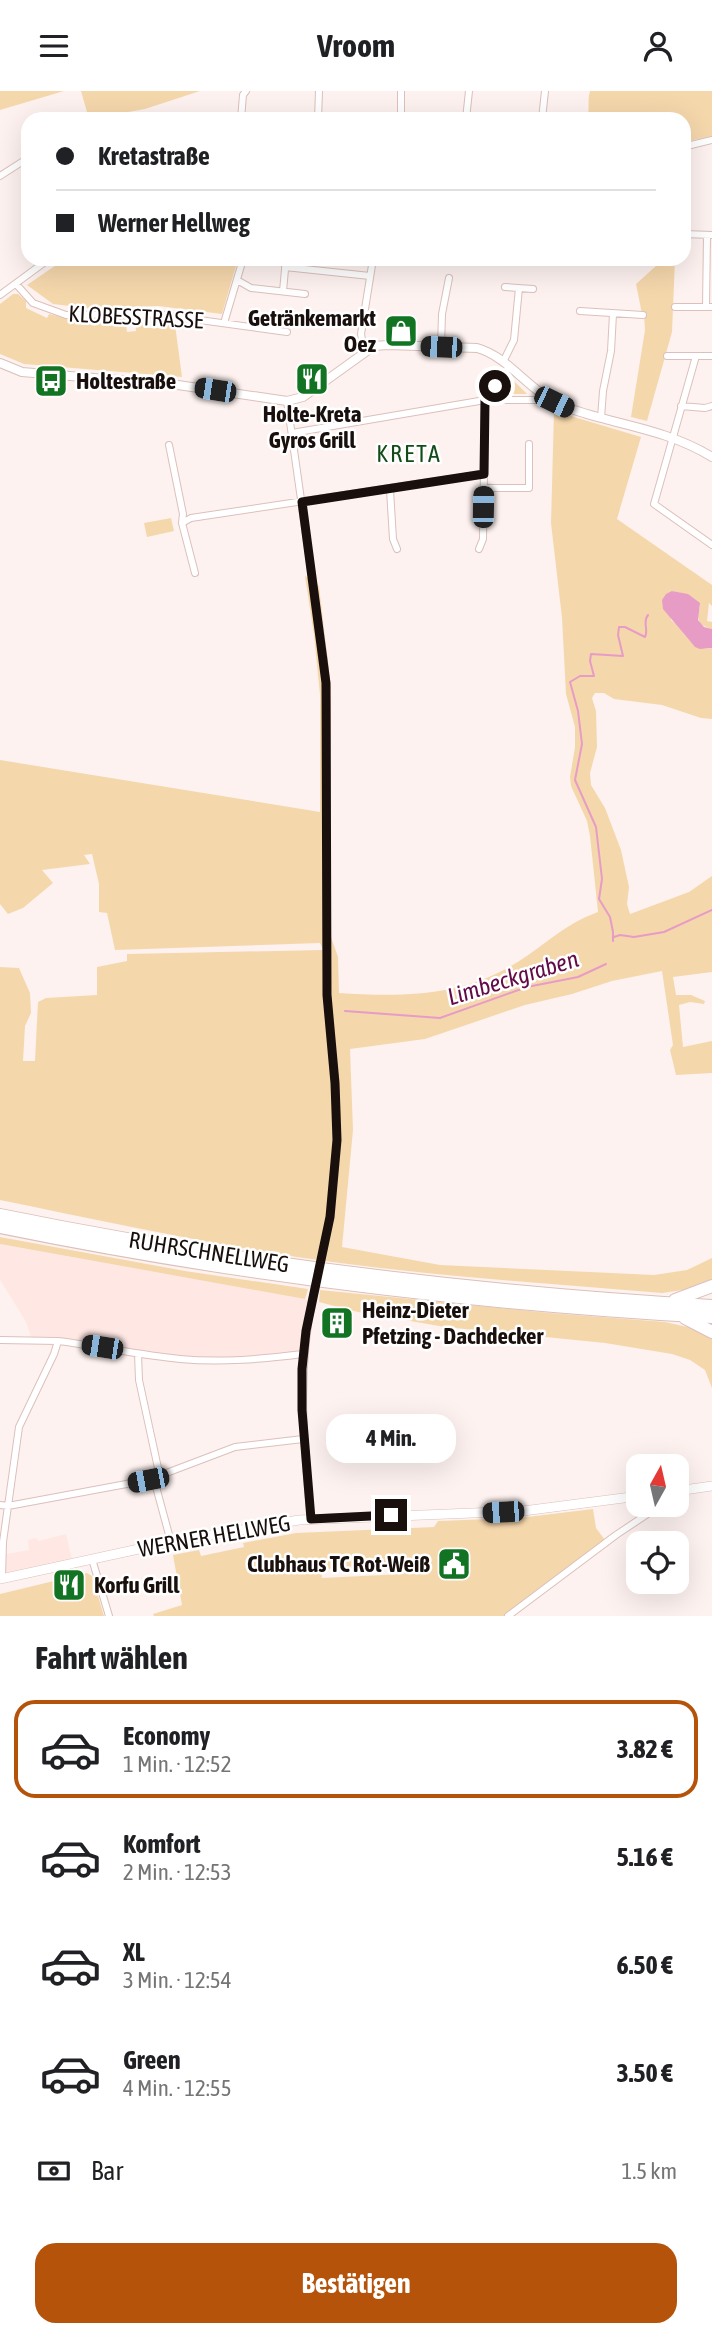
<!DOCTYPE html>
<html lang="de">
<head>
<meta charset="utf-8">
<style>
	:root { --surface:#fff; --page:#f2f2f2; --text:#202124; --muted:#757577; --line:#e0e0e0; --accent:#b45309 }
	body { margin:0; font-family:"Asap Condensed",sans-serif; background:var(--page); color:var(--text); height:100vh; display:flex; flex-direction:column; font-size:26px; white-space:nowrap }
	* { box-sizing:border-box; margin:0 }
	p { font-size:23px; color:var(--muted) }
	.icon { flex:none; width:38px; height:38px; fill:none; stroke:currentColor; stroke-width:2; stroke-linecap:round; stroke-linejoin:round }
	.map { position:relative; height:1525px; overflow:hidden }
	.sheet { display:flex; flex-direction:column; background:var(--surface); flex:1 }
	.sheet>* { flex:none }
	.hud { position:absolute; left:21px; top:21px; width:670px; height:154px; border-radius:21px; box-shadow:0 7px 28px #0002; display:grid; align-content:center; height:154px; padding:0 35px; background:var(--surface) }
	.needle { width:46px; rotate:8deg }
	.controls { position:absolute; left:626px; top:1363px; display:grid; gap:14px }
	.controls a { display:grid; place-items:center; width:63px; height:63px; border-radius:14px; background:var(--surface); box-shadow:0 7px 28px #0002; font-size:35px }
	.end { position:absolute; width:32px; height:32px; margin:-16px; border:9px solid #19100e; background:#fff; box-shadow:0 0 0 4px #fff }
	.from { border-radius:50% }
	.bubble { position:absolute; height:49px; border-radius:21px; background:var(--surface); box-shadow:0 7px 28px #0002; font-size:23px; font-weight:700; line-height:49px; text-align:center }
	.car { position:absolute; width:21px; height:42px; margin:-21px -10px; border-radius:9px; box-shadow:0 0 5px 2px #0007; background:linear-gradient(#222 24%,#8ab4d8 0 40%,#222 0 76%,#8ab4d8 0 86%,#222 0) }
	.hud b { display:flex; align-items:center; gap:24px; height:66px; font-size:26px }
	.hud b+b { border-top:2px solid var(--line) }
	.hud i { width:18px; height:18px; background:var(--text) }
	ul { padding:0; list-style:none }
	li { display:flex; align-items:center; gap:21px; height:98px; margin:0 14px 10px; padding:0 21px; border:4px solid transparent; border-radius:21px }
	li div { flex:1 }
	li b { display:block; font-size:26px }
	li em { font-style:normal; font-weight:700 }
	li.active { border-color:var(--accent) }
	li>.icon { width:63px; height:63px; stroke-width:1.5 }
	h2 { padding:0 35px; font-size:32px; line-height:84px }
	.pay { display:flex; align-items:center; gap:18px; height:77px; padding:0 35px; font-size:26px }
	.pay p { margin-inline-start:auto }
	.action { display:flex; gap:14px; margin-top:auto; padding:14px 35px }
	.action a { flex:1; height:80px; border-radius:21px; background:var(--accent); color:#fff; font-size:28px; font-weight:700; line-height:80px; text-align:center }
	header { display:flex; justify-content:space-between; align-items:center; height:91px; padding:0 35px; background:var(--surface); font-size:32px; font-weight:700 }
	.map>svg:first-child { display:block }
	.built { fill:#ffe8e4 }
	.green { fill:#f5d7ac; fill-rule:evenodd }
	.water { fill:#e79cc6 }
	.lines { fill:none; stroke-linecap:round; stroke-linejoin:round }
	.stream { stroke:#e79cc6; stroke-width:2 }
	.minor-casing { stroke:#dcc0bb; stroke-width:8 }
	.tertiary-casing { stroke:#dcc0bb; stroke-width:10 }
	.secondary-casing { stroke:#dcc0bb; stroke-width:10 }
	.motorway-casing { stroke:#dcc0bb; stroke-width:14 }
	.minor { stroke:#fff; stroke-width:6 }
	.tertiary { stroke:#fff; stroke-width:8 }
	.secondary { stroke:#fff; stroke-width:9 }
	.motorway { stroke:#fff; stroke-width:12 }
	.minor-bridge-casing { stroke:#dcc0bb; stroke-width:8; stroke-linecap:butt }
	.minor-bridge { stroke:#fff; stroke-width:6 }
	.route { stroke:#19100e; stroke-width:9 }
	.labels { text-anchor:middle; stroke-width:5; stroke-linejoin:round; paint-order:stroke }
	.street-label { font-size:23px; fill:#19100e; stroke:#fff }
	.poi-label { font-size:23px; font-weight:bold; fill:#19100e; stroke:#fff; text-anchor:start }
	.neighbourhood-label { font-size:24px; letter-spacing:2px; fill:#124c19; stroke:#fff }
	.water-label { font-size:24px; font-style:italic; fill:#630b47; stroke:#fff }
</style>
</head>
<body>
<header><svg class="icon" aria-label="menu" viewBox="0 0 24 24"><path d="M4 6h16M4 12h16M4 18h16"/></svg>Vroom<svg class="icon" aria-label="person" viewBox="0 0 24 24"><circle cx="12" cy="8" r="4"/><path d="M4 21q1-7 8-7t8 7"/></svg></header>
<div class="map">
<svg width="712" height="1525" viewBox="0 0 712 1525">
	<rect width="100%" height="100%" fill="#fdf2ef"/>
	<path class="built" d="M0,1153L312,1209L303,1263L209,1269L32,1249L26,1231L0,1189Z
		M66,1443L72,1468L0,1484L6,1463L29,1459L28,1449L36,1447L38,1450Z"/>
	<path class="green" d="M0,0H64L0,19Z
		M81,0H200L145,18L89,28Z
		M590,0H712V45L684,51V28H587C590,19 587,10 590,0Z
		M65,168H238L222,223L158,215L87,217L53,213L27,194Z
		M655,168H675L672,241L647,330L631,326L645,239L644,223H642L636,193L656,175Z
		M13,203H18L26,210V217L47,227L49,223L71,228L125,227L127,241L136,240L135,227L145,226L146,237H161L162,226H174L182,286L24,273L0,263V213Z
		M511,287L527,303H496Z
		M554,320L641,346L617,428L712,494V515L709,512L707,530L712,531V538C698,534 696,529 700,515C692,504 685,503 672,500L671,529C684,539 692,562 712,557V628L701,627L662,614L614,608L604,602H595L592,607L596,620L597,656L590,682L591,694L605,717L621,759L629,796L627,813L630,823L689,801L712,785V881L673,886L676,904H691L705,910L704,913L690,911L679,914L683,956L712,950V982L676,984L670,959L673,954L662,880L612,890L572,903L525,914L425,948L350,958L353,1039L342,1156L440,1174L654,1184L687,1179L712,1167V1189L689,1198L662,1202C555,1193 447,1186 340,1172C226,1157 113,1132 0,1109V876L19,877L30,902L31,922L25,935L23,970H35L38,911L46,907L97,904V876L127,870V863L323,859L320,852L115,859L107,822L99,821V793L92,763L84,764L90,773L42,779L53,792L23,817L8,823L0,813V669L320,721V604L314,544L305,485L319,495L331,597V846L338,866L339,902C399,906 458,906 511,875C544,856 560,835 598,821L590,745L587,730L571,695L570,686L575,656V636L566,603L562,527L551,432Z
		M171,427L174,440L147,446L144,432Z
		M0,1146L185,1180L308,1198L305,1208L0,1153Z
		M320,1199L550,1222L665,1231L696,1238L712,1246V1297L705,1279L690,1269L672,1263L605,1252L445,1236L358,1221L319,1211Z
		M593,1418L596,1437L605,1449L506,1525H154L153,1523L182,1514L173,1464L199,1459L201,1465L244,1456L243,1452L296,1442L434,1436L438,1430L519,1427ZM404,1476V1483L322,1487L321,1478Z
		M87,1482L92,1485L104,1525H0V1503Z"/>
	<path class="water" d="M672,500L688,503L700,512L698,529L704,536L712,538V557L700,558L695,556L663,518L662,509L666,503Z"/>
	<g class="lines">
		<path class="stream" d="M614,846L620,844L634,846L664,841L712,819
			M613,850V841L610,826L599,808L602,788L596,736L575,689L582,653L578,620L570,591L580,585H594L590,570L591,563L623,565L618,544L619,536H625L645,546C649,539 642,531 648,524
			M345,920L440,927L527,896L578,886L606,873"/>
		<defs>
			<path id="minor" d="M401,0V28
				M241,28L243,4L246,0
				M318,28L319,0
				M466,28L469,0
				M542,28L545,0
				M691,54L712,49
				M0,85L28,67
				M684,143L712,144
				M285,176L370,185
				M237,189L251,197L305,203
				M16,193L33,212L66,224L156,223L287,241
				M505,196L533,198
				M283,200L286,168
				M0,204L49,168
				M675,216H712
				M706,216L707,144
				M580,220L643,224
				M224,232L243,168
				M441,255L442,223L449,187
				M364,261L361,243L373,168
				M667,265H696
				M712,265H696L654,413L712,454
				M503,271L514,249L519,197
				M287,310L324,570L327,616V904L335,992L337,1050L330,1126L324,1156
				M681,315L705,317L712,315
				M601,327L603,300L611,260L613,223
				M292,342L485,309H540L544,305
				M169,354L183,423L182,432L195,482
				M484,397H529V353
				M390,399L393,448L397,458
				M182,432L191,427L483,383
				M479,458L483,448L485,309L509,276
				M0,1249L58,1250
				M138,1263L139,1289L158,1377L155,1392L171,1451
				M0,1414L8,1415L148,1389L235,1356L303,1348
				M311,1428C303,1351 297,1276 314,1200
				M92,1468L109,1525
				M2,1487L3,1451L19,1336L54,1263L58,1250C99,1255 139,1264 180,1268C222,1272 262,1268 303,1263
				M508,1525L616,1444L661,1414"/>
			<path id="tertiary" d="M0,272L22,281L178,294L287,310L303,306L374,255L388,254L477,257C506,265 525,294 551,309C566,318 584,322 601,327C640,337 678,345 712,366"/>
			<path id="secondary" d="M677,1400L712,1395
				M0,1488L171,1451L299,1429L523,1420L639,1405"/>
			<path id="motorway" d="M0,1124C235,1172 473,1201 712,1215
				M0,1136C235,1184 473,1213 712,1226
				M675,1209L712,1195
				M685,1227L712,1241"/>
		</defs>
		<use href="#minor" class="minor-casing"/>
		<use href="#tertiary" class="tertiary-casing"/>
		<use href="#secondary" class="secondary-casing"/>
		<use href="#motorway" class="motorway-casing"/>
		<use href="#minor" class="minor"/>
		<use href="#tertiary" class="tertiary"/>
		<use href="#secondary" class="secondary"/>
		<use href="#motorway" class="motorway"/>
		<defs>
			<path id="minor-bridge" d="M314,1200L324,1156"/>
		</defs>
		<use href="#minor-bridge" class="minor-bridge-casing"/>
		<use href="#minor-bridge" class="minor-bridge"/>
	</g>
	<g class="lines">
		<path class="route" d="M391,1424L311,1428L302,1319V1278L306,1240L330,1126L337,1049L335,992L327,904L326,592L302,411L484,383L485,309L495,295"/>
	</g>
	<defs>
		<symbol id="shop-square" viewBox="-11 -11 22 22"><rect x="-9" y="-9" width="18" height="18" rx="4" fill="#127323" stroke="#fff"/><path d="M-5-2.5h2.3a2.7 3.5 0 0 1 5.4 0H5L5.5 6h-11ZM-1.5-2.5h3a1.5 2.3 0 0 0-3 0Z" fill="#fff"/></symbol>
		<symbol id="restaurant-square" viewBox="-11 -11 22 22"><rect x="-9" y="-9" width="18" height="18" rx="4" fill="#127323" stroke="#fff"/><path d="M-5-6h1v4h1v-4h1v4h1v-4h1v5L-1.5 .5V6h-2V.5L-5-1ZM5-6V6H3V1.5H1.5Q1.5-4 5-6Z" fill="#fff"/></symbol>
		<symbol id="bus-square" viewBox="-11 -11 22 22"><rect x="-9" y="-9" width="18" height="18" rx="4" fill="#127323" stroke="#fff"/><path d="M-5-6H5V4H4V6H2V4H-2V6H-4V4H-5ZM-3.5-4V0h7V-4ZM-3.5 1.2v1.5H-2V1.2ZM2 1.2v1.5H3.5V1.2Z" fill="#fff"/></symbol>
		<symbol id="building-square" viewBox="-11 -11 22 22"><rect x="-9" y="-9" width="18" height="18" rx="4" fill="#127323" stroke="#fff"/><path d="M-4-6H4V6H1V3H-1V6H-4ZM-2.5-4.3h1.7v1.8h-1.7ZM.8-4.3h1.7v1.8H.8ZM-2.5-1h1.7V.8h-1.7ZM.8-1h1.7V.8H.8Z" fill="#fff"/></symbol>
		<symbol id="civic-square" viewBox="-11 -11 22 22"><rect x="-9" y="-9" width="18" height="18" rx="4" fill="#127323" stroke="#fff"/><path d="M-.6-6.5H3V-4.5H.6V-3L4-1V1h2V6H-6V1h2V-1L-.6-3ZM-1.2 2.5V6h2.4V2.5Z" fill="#fff"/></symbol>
	</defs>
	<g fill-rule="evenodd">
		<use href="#shop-square" x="382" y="221" width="38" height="38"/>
		<use href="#restaurant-square" x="293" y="269" width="38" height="38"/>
		<use href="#bus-square" x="32" y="271" width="38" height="38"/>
		<use href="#building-square" x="318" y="1213" width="38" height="38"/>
		<use href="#civic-square" x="435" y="1454" width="38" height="38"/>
		<use href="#restaurant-square" x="50" y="1475" width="38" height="38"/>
	</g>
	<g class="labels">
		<g class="street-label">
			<text transform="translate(136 226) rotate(3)" y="8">KLOBESSTRASSE</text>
			<text transform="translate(209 1161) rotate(9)" y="8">RUHRSCHNELLWEG</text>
			<text transform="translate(214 1445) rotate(-10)" y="8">WERNER HELLWEG</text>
		</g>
		<g class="poi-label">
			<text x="376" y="235" text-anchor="end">Getränkemarkt<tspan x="376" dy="26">Oez</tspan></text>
			<text x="76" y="298">Holtestraße</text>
			<text x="312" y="331" text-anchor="middle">Holte-Kreta<tspan x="312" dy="26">Gyros Grill</tspan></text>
			<text x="362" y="1227">Heinz-Dieter<tspan x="362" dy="26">Pfetzing - Dachdecker</tspan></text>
			<text x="430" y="1481" text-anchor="end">Clubhaus TC Rot-Weiß</text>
			<text x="94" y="1502">Korfu Grill</text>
		</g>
		<g class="neighbourhood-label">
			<text x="409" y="371">KRETA</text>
		</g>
		<g class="water-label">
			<text transform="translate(513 887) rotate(-17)" y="8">Limbeckgraben</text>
		</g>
	</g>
</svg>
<div class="controls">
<a><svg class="needle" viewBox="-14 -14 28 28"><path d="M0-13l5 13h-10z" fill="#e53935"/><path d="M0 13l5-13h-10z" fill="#757577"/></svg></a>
<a><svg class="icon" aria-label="locate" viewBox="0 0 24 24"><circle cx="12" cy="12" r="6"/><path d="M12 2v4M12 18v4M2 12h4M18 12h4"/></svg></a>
</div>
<i class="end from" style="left:495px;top:295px"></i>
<i class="end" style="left:391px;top:1424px"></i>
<div class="bubble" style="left:326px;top:1323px;width:130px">4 Min.</div>
<i class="car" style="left:441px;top:256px;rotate:272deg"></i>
<i class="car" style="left:215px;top:299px;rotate:279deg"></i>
<i class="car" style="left:554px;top:311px;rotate:116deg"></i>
<i class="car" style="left:483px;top:416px;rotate:1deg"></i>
<i class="car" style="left:102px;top:1256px;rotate:279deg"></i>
<i class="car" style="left:148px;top:1389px;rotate:259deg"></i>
<i class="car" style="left:503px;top:1421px;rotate:267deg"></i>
<div class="hud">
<b><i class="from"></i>Kretastraße</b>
<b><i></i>Werner Hellweg</b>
</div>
</div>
<section class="sheet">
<h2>Fahrt wählen</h2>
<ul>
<li class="active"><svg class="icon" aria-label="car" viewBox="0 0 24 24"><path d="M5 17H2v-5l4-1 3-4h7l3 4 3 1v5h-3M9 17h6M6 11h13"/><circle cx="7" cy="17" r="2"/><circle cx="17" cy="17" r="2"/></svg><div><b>Economy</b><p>1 Min. · 12:52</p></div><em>3.82 €</em></li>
<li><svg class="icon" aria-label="car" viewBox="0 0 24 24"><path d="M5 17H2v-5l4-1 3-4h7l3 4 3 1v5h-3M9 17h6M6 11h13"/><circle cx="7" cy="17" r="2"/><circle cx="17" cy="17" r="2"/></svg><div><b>Komfort</b><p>2 Min. · 12:53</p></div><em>5.16 €</em></li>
<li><svg class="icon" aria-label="car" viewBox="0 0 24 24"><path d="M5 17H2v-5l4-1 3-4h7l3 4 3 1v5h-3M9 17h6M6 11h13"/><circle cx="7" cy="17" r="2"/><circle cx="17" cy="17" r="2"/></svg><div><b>XL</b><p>3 Min. · 12:54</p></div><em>6.50 €</em></li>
<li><svg class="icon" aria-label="car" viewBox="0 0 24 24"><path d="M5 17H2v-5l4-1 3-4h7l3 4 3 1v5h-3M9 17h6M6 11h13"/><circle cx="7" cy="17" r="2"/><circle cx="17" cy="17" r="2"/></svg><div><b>Green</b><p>4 Min. · 12:55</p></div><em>3.50 €</em></li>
</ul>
<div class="pay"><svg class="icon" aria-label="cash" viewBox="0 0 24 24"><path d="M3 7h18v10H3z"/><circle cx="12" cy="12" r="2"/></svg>Bar<p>1.5 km</p></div>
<div class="action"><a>Bestätigen</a></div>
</section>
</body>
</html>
